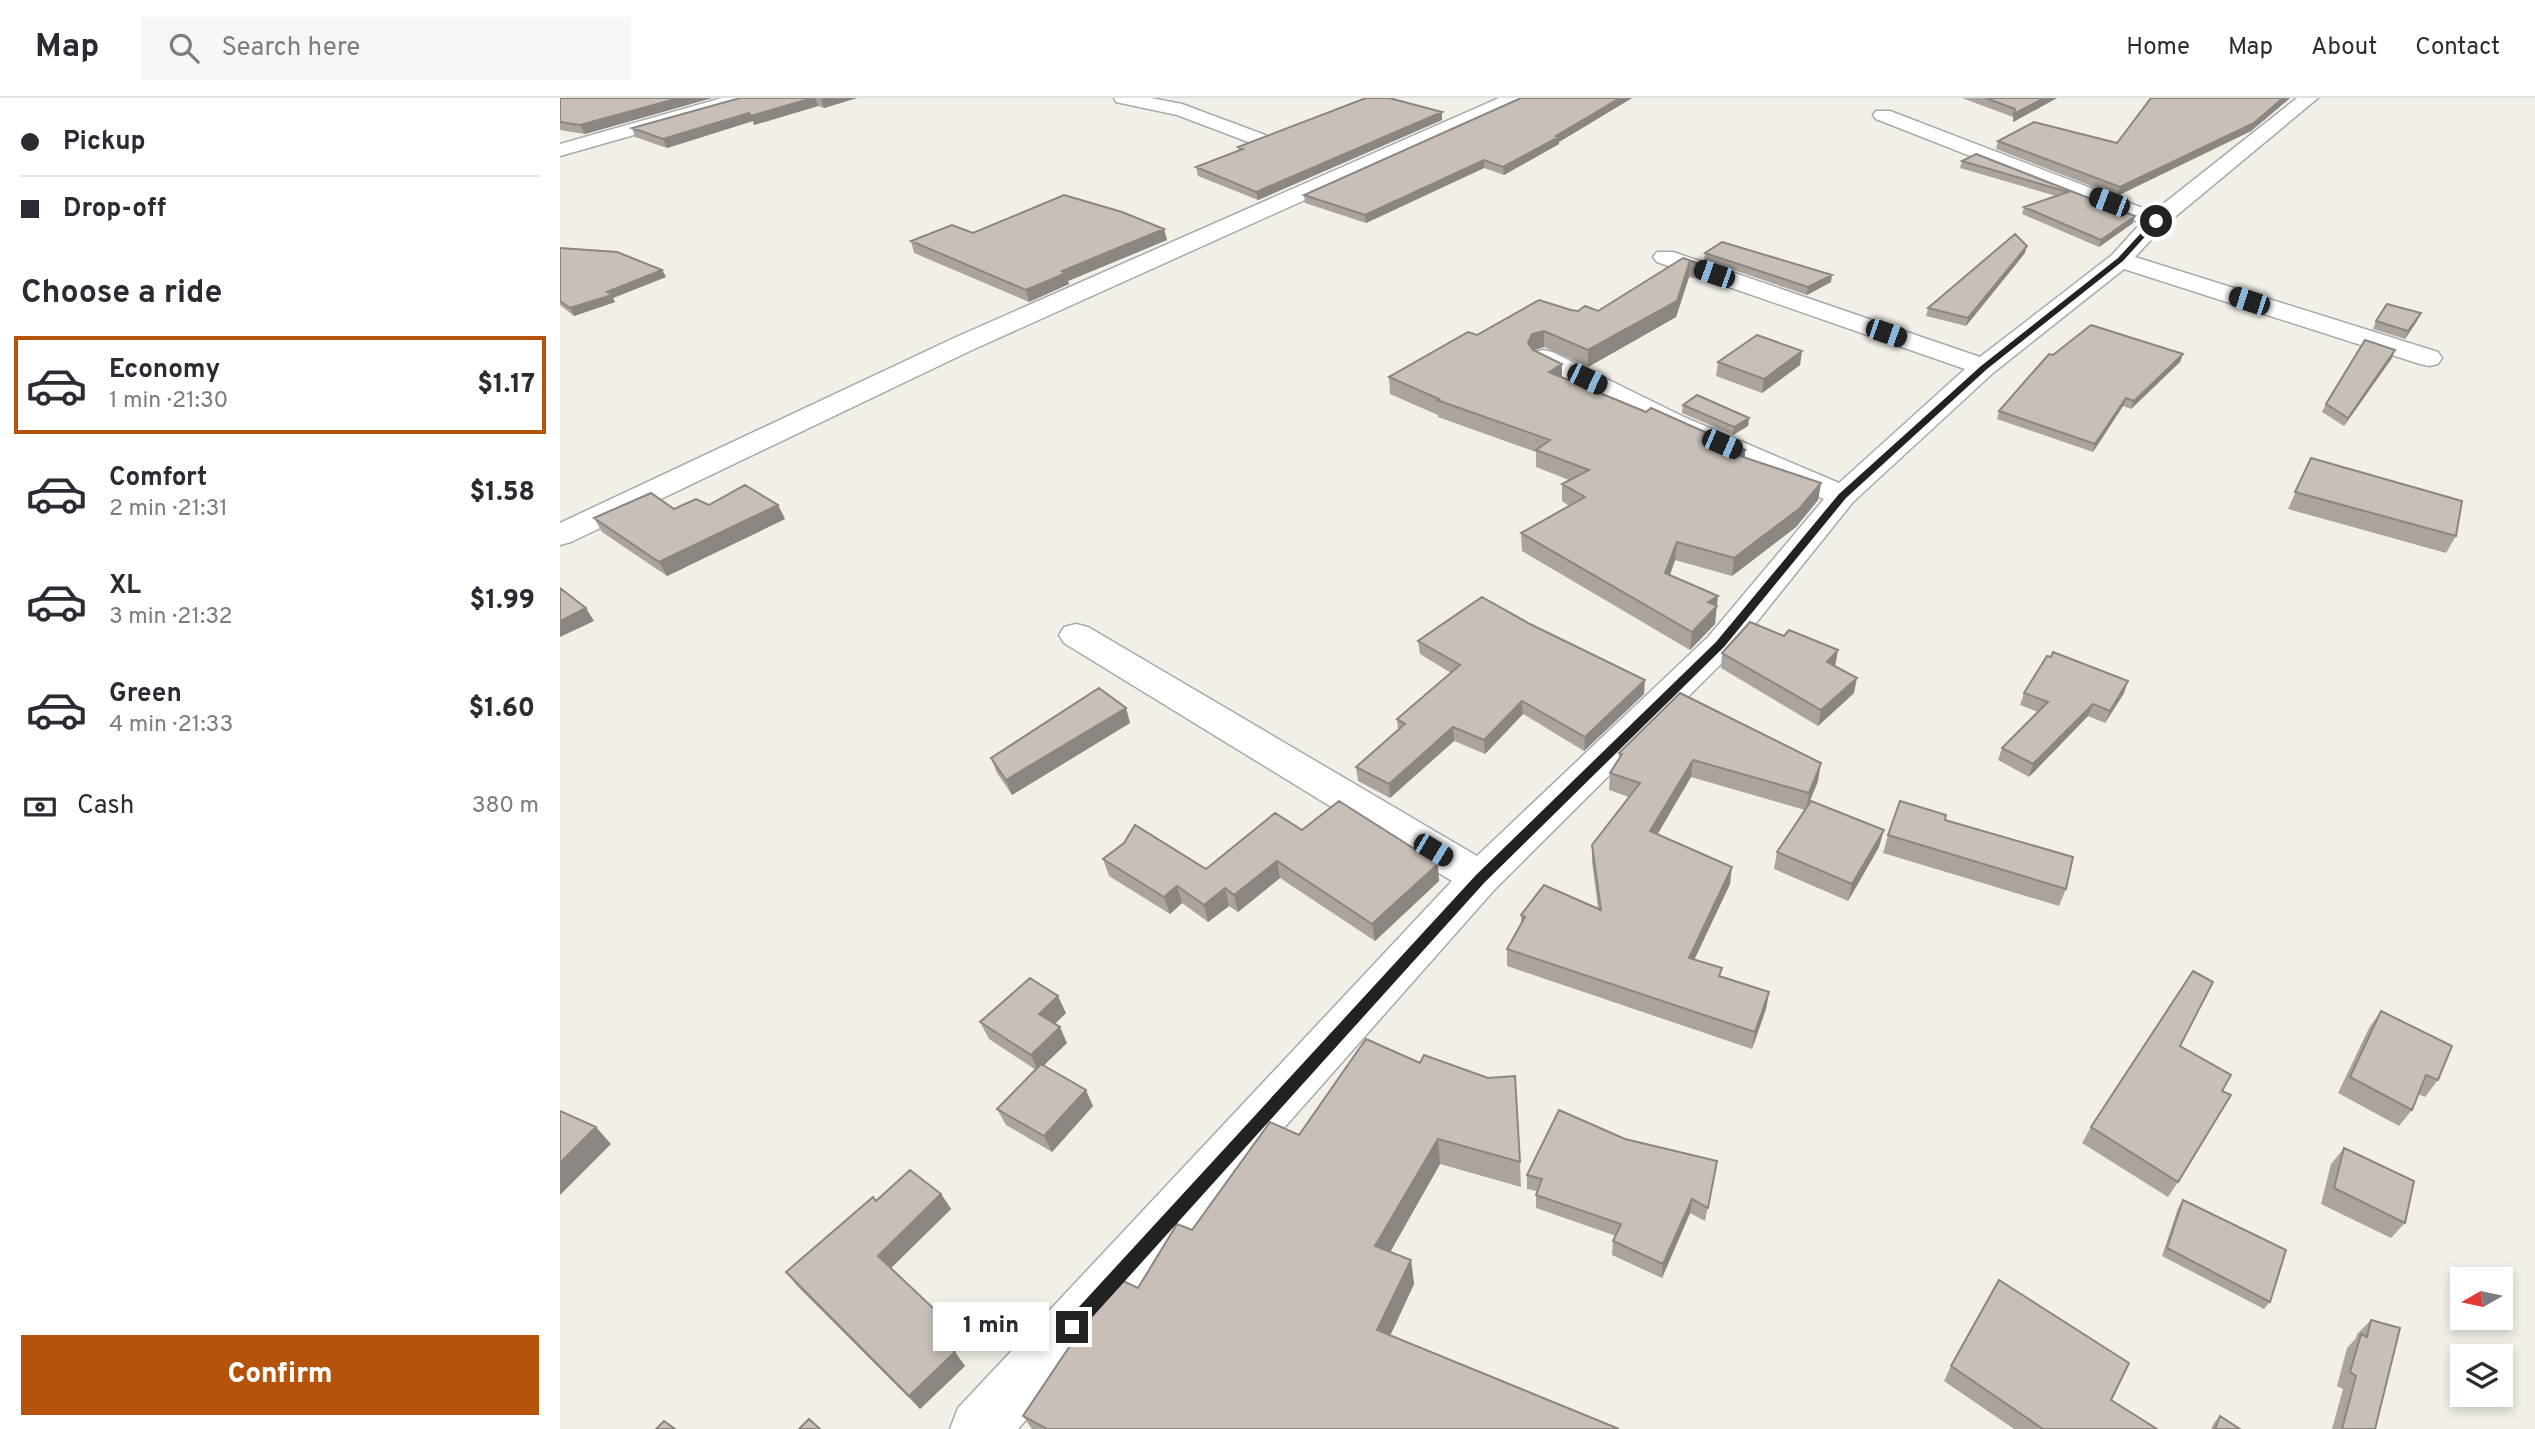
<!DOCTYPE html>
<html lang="en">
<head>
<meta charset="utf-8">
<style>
	:root { --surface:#fff; --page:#f7f7f7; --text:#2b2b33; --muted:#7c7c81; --line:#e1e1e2; --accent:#b45309 }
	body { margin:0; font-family:Overpass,sans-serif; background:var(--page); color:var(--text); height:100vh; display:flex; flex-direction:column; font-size:26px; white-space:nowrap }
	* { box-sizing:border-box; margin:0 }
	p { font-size:23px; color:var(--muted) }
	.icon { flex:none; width:38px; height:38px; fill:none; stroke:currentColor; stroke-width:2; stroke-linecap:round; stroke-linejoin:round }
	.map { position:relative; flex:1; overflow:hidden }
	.drawer { display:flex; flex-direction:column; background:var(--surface); width:560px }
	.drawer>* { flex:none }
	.banner { display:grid; align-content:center; height:154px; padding:0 21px; background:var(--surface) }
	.needle { width:46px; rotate:261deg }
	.controls { position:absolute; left:1890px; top:1169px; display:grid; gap:14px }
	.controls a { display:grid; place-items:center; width:63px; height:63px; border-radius:0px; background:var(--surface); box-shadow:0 4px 10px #0003; font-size:35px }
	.end { position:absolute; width:32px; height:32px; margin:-16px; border:9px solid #222; background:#fff; box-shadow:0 0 0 4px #fff }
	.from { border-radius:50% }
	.bubble { position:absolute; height:49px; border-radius:0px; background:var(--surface); box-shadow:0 4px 10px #0003; font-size:23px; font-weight:800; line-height:49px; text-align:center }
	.car { position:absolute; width:21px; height:42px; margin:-21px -10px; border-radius:9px; box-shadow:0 0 5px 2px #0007; background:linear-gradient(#222 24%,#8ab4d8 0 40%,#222 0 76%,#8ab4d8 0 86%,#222 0) }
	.banner b { display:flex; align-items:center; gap:24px; height:66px; font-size:26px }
	.banner b+b { border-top:2px solid var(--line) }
	.banner i { width:18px; height:18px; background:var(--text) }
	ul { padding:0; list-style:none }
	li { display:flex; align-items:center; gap:21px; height:98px; margin:0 14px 10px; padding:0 7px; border:4px solid transparent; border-radius:0px }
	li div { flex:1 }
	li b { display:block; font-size:26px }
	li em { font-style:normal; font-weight:800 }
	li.active { border-color:var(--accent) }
	li>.icon { width:63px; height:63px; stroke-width:1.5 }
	h2 { padding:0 21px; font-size:32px; line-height:84px }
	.pay { display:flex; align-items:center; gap:18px; height:77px; padding:0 21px; font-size:26px }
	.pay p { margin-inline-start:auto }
	.primary-button { display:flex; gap:14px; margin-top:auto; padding:14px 21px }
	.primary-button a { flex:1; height:80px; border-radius:0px; background:var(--accent); color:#fff; font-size:28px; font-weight:800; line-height:80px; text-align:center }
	header { display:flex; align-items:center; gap:42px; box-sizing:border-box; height:98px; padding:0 35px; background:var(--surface); border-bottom:2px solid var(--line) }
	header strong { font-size:33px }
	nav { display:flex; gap:38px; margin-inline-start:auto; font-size:24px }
	.search { width:490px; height:63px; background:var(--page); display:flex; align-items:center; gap:18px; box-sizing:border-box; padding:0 24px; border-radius:0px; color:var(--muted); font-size:26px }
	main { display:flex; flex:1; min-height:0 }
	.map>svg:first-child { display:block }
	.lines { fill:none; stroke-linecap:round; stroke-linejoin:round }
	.minor-casing { stroke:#a9a9a9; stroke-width:3 }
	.minor { fill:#fff; fill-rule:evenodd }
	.wall { fill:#aba49e }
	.shaded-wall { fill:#8b8681 }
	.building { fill:#c7bfb8; stroke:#8b8681; stroke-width:2 }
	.route { fill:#222 }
</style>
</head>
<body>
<header>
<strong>Map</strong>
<div class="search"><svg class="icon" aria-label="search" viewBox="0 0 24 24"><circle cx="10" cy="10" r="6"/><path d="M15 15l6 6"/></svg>Search here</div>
<nav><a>Home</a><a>Map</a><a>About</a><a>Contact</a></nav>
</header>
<main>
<section class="drawer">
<div class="banner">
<b><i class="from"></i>Pickup</b>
<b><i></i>Drop-off</b>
</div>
<h2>Choose a ride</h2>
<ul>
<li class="active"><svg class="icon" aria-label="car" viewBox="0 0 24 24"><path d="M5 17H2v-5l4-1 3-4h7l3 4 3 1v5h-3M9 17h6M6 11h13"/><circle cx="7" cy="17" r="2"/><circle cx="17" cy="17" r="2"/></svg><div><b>Economy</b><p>1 min · 21:30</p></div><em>$1.17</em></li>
<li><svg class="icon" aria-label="car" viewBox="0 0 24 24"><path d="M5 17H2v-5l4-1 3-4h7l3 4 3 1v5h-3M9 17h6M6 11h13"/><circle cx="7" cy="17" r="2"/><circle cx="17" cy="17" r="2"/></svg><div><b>Comfort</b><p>2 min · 21:31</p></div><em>$1.58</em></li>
<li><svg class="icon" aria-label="car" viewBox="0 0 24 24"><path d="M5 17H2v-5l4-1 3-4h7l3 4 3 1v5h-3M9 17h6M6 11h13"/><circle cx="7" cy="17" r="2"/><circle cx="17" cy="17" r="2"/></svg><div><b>XL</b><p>3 min · 21:32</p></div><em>$1.99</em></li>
<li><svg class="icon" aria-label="car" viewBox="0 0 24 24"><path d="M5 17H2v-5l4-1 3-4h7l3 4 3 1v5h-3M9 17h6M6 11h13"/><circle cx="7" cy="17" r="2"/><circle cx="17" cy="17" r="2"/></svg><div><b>Green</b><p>4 min · 21:33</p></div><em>$1.60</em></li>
</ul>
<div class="pay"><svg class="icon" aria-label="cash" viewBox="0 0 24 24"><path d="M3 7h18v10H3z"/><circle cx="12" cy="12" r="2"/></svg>Cash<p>380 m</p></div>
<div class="primary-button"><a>Confirm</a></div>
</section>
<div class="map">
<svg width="1975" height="1331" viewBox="0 0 1975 1331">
	<rect width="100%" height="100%" fill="#f2efe9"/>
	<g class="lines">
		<defs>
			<path id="minor" d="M162,0H192L190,4L0,58V46Z
				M554,0H591L622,6L705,37L708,41L705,45H691L617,17L556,4Z
				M939,0H964L962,4L412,252L11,444L0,447V425L394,240Z
				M1737,0H1758L1604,128L1575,159L1878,254L1882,260L1878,266L1869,268L1860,266L1564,171L1433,275L1293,404L1172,555L935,791L458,1331H390L398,1310L892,783L504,545L499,537L504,529L516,526L528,529L917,758L1148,539L1264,401L1104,331L974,266L970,260L974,254L983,252L992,254L1124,319L1279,385L1405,271L1097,164L1093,159L1097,154H1113L1420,259L1552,157L1581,125L1316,21L1313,17L1316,13H1330L1593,114Z"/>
		</defs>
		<use href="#minor" class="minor-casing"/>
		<use href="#minor" class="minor"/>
	</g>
	<path class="wall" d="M0,0H152L25,36L0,32Z
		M180,0H297L264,10L258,8L194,27L193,23L107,50L75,39L72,30Z
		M961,0H1072L999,44V46L944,77L924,70L806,125L745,105L744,97Z
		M1402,0H1497L1453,24V19Z
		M1591,0H1730L1691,33L1557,98L1436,51L1438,43L1557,45Z
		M882,22L698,102L638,78L636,69L679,53L678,49Z
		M1416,56L1575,118L1573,125L1539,149L1462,116L1464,109L1496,98L1400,70L1402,63Z
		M604,131L607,142L508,183L509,186L469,204L354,155L351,143L413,135Z
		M0,150L102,172L106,179L53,200L55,204L14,218L0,207Z
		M1145,155L1271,184L1247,197L1144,162Z
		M1465,155L1406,228L1366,218L1368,210Z
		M1123,160L1140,166L1139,181L1129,179L1116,219L1028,269L984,249L973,252L1002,266V279L1086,314L1185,352V360L1261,385L1258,402L1236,429L1172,478L1115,462L1110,477L1156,508L1155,526L1130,552L962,453L961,435L1009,408L1002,403V386L1009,382L976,369V354L878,319V317L830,296L829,279L917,237L1011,212L1038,213Z
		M1861,215L1857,223L1845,241L1813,231L1816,223Z
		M1623,256L1620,264L1571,311L1563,308L1533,354L1437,321L1439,313L1493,257Z
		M1832,260L1784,328L1762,314L1766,306Z
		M1158,264L1240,267L1202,295L1156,278Z
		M1123,307L1189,320L1188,328L1173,337L1122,315Z
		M1751,360L1896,438L1886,455L1728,411Z
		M149,407H218L225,421L107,478L42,434L34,420Z
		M1224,538L1278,552L1275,568L1294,595L1258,628L1161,570L1162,555Z
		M858,543L1084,596L1024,653L963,616L925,656L894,643L830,700L798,683L796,669L838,632L837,621L891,575L860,556Z
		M1120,595L1258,683L1248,708L1319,749L1288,803L1214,771L1217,754L1245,712L1131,679L1097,736L1170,786L1134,862L1161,878L1209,894L1206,911L1192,951L947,868V851L961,826V817L1038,810L1032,764V747L1069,699L1049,692L1050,675L1059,661V655Z
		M1464,595H1564L1545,625L1528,618L1469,679L1438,662L1442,650L1478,614L1460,607Z
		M566,610L570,625L452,697L437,675L431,660Z
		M1385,722L1506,791L1499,808L1323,755L1328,737Z
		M742,732L879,783L815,843L720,780L678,814L669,808L648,824L622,805L610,816L549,778L543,761L646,771Z
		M1821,913L1878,982L1865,999L1858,996L1852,1012L1839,1028L1778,995L1809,930Z
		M506,915L495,926L507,945L484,967L533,1008L492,1054L446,1027L437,1011L476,972L429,941L420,924Z
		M1620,948L1662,993L1618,1084L1608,1099L1522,1045L1531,1029Z
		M860,965L960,1064L961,1089L880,1066L830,1154L851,1162L854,1186L830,1238L1059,1331H472L463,1318L578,1190L632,1132L739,1037Z
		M1065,1041L1157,1063L1145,1123L1130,1115L1102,1180L1052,1157L1053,1143L1056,1138L976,1110V1097L977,1093L967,1091V1077Z
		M1784,1050L1845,1125L1831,1140L1761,1106L1771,1066Z
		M381,1096L391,1111L331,1170L402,1242L392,1251L405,1268L360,1311L238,1189L226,1174L316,1103Z
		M1623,1102L1710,1204L1704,1211L1602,1158L1618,1110Z
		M1811,1222L1815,1331H1772L1783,1291L1777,1288L1787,1250L1796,1240L1797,1236Z
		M1391,1268L1551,1302L1597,1331H1454L1384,1283Z
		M1660,1318L1680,1331H1651L1654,1325Z"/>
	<path class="shaded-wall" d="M119,0H152L25,36L20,27Z
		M252,0H255L258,8L194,27L193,23L107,50L103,41L189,15Z
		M265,0H297L264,10L261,1Z
		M1060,0H1072L999,44V46L944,77L943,69Z
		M1484,0H1497L1453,24L1454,16Z
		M1723,0H1730L1691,33L1557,98L1560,89Z
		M882,14V22L698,102L696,94Z
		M924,62V70L806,125L805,117Z
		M1575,118L1573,125L1539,149L1541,142Z
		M604,131L607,142L508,183L509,186L469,204L466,192L502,173Z
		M1467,148L1465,155L1406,228L1408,220Z
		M1130,163L1129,179L1116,219L1028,269V252Z
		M102,172L106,179L53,200L55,204L14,218L10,210L47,194Z
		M1272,177L1271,184L1247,197L1248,189Z
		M1861,215L1857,223L1845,241L1848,233Z
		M984,233V249L972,253L968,245L972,236Z
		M1835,252L1832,260L1784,328L1788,320Z
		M1242,253L1240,267L1202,295L1204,281Z
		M1623,256L1620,264L1571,311L1574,303Z
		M1002,266V283L989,274Z
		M1566,300L1563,308L1533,354L1535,346Z
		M1189,320L1188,328L1173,337L1174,329Z
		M1185,352L1183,369L1177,357Z
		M1261,385L1258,402L1236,429L1172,478L1174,460Z
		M218,407L225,421L107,478L99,464Z
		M1117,444L1115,462L1104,493L1105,475Z
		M1158,498L1155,526L1130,552L1132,534L1148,504Z
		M26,510L34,523L0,539V523Z
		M1278,552L1275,568L1264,580L1267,564Z
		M1297,580L1294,595L1258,628L1261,612Z
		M1085,582L1084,596L1024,653L1025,639Z
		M1568,583L1564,595L1545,625L1550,613Z
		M962,603L963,616L925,656L924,642Z
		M1533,606L1528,618L1469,679L1473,666Z
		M566,610L570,625L452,697L446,682Z
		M893,629L894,643L830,700L829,686Z
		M1133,662L1131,679L1089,751L1090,733Z
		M1261,665L1258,683L1246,712L1249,695Z
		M1324,732L1319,749L1288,803L1292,786Z
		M717,763L720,780L678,814L674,797Z
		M878,766L879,783L815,843L812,826Z
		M1172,769L1170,786L1127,877L1129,860Z
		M617,788L622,805L610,816L604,799Z
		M665,790L669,808L648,824L644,807Z
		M1209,894L1206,911L1192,951L1195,934Z
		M498,898L506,915L487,933L479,916Z
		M500,929L507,945L478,973L471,957Z
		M526,992L533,1008L492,1054L484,1038Z
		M36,1029L51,1046L0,1097V1065Z
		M878,1041L880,1066L820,1172L815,1148Z
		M381,1096L391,1111L329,1172L318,1158Z
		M1132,1101L1130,1115L1102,1180L1103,1166Z
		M851,1162L854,1186L822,1255L817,1232Z
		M392,1228L402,1242L390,1254L380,1240Z
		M395,1254L405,1268L360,1311L349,1298Z"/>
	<path class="building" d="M0,0H119L20,27L0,24Z
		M180,0H252L191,18L189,15L103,41L72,30Z
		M806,0H829L882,14L696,94L636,69L683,51L678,49Z
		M961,0H1060L996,38L999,39L943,69L924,62L805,117L744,97Z
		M1426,0H1484L1454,16L1455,11Z
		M1591,0H1723L1694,25L1560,89L1438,43L1474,24L1557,45Z
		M1416,56L1575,118L1541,142L1464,109L1508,94L1402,63Z
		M504,97L562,114L604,131L502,173L506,175L466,192L351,143L392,127L413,135Z
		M1455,136L1467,148L1408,220L1368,210Z
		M1162,144L1272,177L1248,189L1145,155Z
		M0,150L57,154L102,172L47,194L52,197L10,210L0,203Z
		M1123,160L1140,166L1130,163L1117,203L1028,252L984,233L972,236L968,245L973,252L1002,266L989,274L1086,314L1091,310L1185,352L1177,357L1261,385L1239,411L1174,460L1117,444L1105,475L1158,498L1148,504L1157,508L1132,534L961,435L1025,399L1002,386L1029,372L976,352L990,342L877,302L879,301L829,279L908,234L917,237L979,202L1011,212L1018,213L1025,208L1038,213Z
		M1827,206L1861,215L1848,233L1816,223Z
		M1531,227L1623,256L1574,303L1566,300L1535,346L1439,313L1489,256L1493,257Z
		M1197,237L1242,253L1204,281L1158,264Z
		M1805,242L1835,252L1788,320L1766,306Z
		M1137,297L1189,320L1174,329L1123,307Z
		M1751,360L1902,403L1896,438L1735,394Z
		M185,387L218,407L99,464L34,420L91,395L114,411L136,401L149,407Z
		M0,490L26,510L0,523Z
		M922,499L970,526L1085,582L1025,639L962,603L924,642L893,629L829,686L796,669L845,626L837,621L900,567L858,543Z
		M1190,524L1224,538L1229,532L1278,552L1267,564L1297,580L1261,612L1162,555Z
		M1493,554L1568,583L1550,613L1533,606L1473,666L1442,650L1488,604L1464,595L1487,558L1491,559Z
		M539,590L566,610L446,682L431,660Z
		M1120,595L1261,665L1249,695L1133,662L1090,733L1172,769L1129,860L1162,870L1159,878L1209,894L1195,934L947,851L965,819L961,817L984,787L1041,812L1032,747L1080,685L1050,675L1062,656L1059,655Z
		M779,703L878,766L812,826L717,763L674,797L665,790L644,807L617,788L604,799L543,761L564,745L575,727L646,771L715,715L742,732Z
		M1251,703L1324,732L1292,786L1217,754Z
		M1340,703L1386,717L1385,722L1513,759L1506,791L1328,737Z
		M1633,873L1653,884L1620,948L1671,977L1662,993L1671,997L1618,1084L1531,1029Z
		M470,880L498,898L479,916L500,929L471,957L420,924Z
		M1821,913L1892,948L1878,982L1866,977L1852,1012L1790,979Z
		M806,941L860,965L864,957L928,980L955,978L960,1064L878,1041L815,1148L851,1162L817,1232L1059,1331H487L463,1318L534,1212L561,1182L578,1190L617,1126L632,1132L710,1024L739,1037Z
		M481,966L526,992L484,1038L437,1011Z
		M999,1012L1065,1041L1157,1063L1148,1110L1132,1101L1103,1166L1053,1143L1061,1126L976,1097L982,1081L967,1077Z
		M0,1013L36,1029L0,1065Z
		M1784,1050L1854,1083L1845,1125L1774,1090Z
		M350,1072L381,1096L318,1158L392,1228L380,1240L395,1254L349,1298L226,1174L313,1099L316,1103Z
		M1623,1102L1726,1152L1710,1204L1607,1150Z
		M1439,1182L1569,1265L1551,1302L1597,1331H1483L1391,1268Z
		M1811,1222L1840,1230L1815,1331H1782L1796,1278L1790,1274L1801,1236L1807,1239Z
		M1660,1318L1680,1331H1655Z
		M249,1321L260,1331H239Z
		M104,1323L115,1331H96Z"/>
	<path class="route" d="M1594,121L1599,123L1563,163L1427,271L1286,400L1164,549L925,784L518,1235L512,1237L506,1235L504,1229L506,1223L916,777L1156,544L1279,396L1421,268L1558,160Z"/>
</svg>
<div class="controls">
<a><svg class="needle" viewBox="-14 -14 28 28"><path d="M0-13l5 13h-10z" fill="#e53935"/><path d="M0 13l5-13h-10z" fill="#7c7c81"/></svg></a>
<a><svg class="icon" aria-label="layers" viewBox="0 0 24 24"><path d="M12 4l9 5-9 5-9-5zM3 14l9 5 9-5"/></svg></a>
</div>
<i class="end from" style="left:1596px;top:123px"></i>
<i class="end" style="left:512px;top:1229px"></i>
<div class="bubble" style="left:373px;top:1204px;width:116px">1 min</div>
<i class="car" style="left:1549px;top:104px;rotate:291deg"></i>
<i class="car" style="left:1154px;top:176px;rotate:289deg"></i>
<i class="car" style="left:1689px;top:203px;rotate:288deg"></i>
<i class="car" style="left:1326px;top:235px;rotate:109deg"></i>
<i class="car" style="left:1027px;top:281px;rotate:116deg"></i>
<i class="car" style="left:1162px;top:346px;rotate:113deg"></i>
<i class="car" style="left:873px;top:752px;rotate:121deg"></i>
</div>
</main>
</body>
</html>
